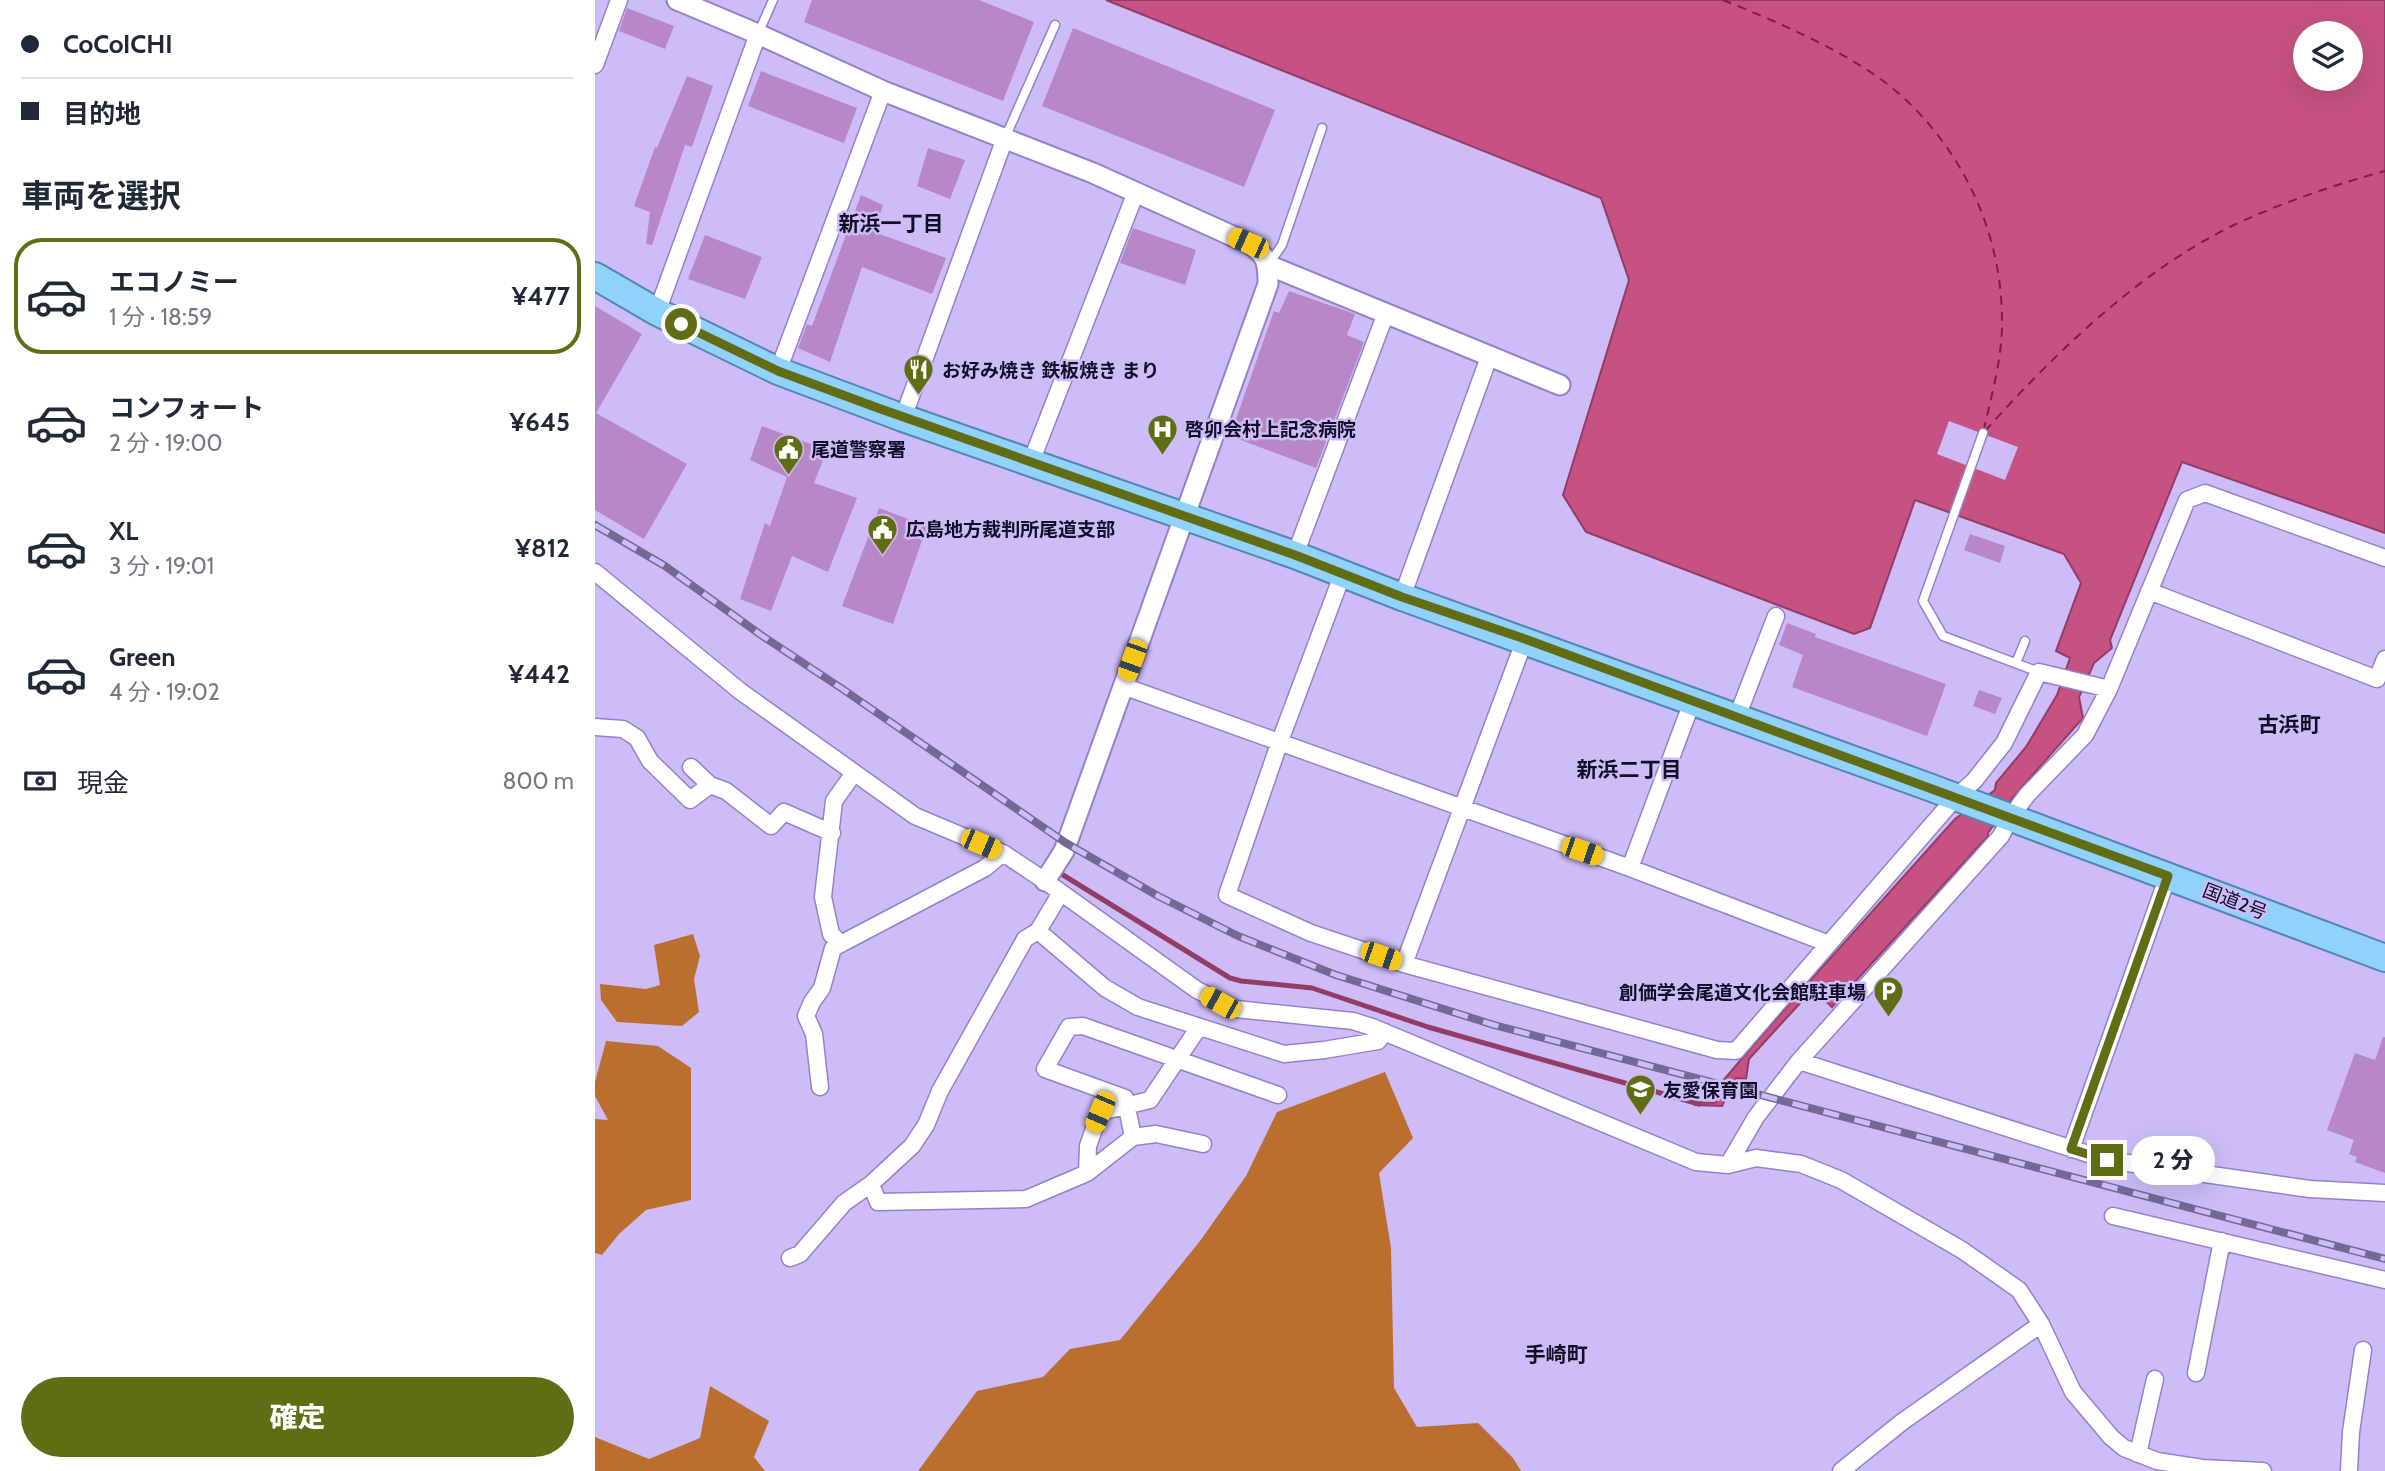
<!DOCTYPE html>
<html lang="ja">
<head>
<meta charset="utf-8">
<style>
	:root { --surface:#fff; --page:#f2f2f3; --text:#1f2937; --muted:#747a83; --line:#e0e1e3; --accent:#606d15 }
	body { margin:0; font-family:Cabin,"Noto Sans JP",sans-serif; background:var(--page); color:var(--text); height:100vh; display:flex; flex-direction:column; font-size:26px; white-space:nowrap }
	* { box-sizing:border-box; margin:0 }
	p { font-size:23px; color:var(--muted) }
	.icon { flex:none; width:38px; height:38px; fill:none; stroke:currentColor; stroke-width:2; stroke-linecap:round; stroke-linejoin:round }
	.map { position:relative; flex:1; overflow:hidden }
	.drawer { display:flex; flex-direction:column; background:var(--surface); width:595px }
	.drawer>* { flex:none }
	.hud { display:grid; align-content:center; height:154px; padding:0 21px; background:var(--surface) }
	.fabs { position:absolute; left:1698px; top:21px; display:grid; gap:14px }
	.fabs a { display:grid; place-items:center; width:70px; height:70px; border-radius:50%; background:var(--surface); box-shadow:0 7px 28px #0002; font-size:35px }
	.end { position:absolute; width:32px; height:32px; margin:-16px; border:9px solid #606d15; background:#fff; box-shadow:0 0 0 4px #fff }
	.from { border-radius:50% }
	.bubble { position:absolute; height:49px; border-radius:24px; background:var(--surface); box-shadow:0 7px 28px #0002; font-size:23px; font-weight:800; line-height:49px; text-align:center }
	.car { position:absolute; width:21px; height:42px; margin:-21px -10px; border-radius:9px; box-shadow:0 0 5px 2px #0007; background:linear-gradient(#f5c518 24%,#345 0 40%,#f5c518 0 76%,#345 0 86%,#f5c518 0) }
	.hud b { display:flex; align-items:center; gap:24px; height:66px; font-size:26px }
	.hud b+b { border-top:2px solid var(--line) }
	.hud i { width:18px; height:18px; background:var(--text) }
	ul { padding:0; list-style:none }
	li { display:flex; align-items:center; gap:21px; height:116px; margin:0 14px 10px; padding:0 7px; border:4px solid transparent; border-radius:28px }
	li div { flex:1 }
	li b { display:block; font-size:26px }
	li em { font-style:normal; font-weight:800 }
	li.on { border-color:var(--accent) }
	li>.icon { width:63px; height:63px; stroke-width:1.5 }
	h2 { padding:0 21px; font-size:32px; line-height:84px }
	.pay { display:flex; align-items:center; gap:18px; height:77px; padding:0 21px; font-size:26px }
	.pay p { margin-inline-start:auto }
	.button { display:flex; gap:14px; margin-top:auto; padding:14px 21px }
	.button a { flex:1; height:80px; border-radius:42px; background:var(--accent); color:#fff; font-size:28px; font-weight:800; line-height:80px; text-align:center }
	main { display:flex; flex:1; min-height:0 }
	.map>svg:first-child { display:block }
	.forest { fill:#ba6f2e }
	.water { fill:#c65281; stroke:#913d66; stroke-width:2; fill-rule:evenodd }
	.pier { fill:#cdbcf8 }
	.lines { fill:none; stroke-linecap:round; stroke-linejoin:round }
	.stream { stroke:#913d66; stroke-width:5 }
	.ferry { stroke:#84184b; stroke-width:2; stroke-dasharray:9 7; stroke-linecap:butt }
	.building { fill:#b887c8 }
	.service-casing { stroke:#9680c8; stroke-width:11 }
	.minor-casing { stroke:#9680c8; stroke-width:19 }
	.tertiary-casing { stroke:#9680c8; stroke-width:23 }
	.trunk-casing { stroke:#5386b0; stroke-width:30 }
	.service { stroke:#fff; stroke-width:8 }
	.minor { stroke:#fff; stroke-width:16 }
	.tertiary { stroke:#fff; stroke-width:19 }
	.trunk { stroke:#90d2fb; stroke-width:26 }
	.rail-casing { stroke:#756894; stroke-width:8 }
	.rail { stroke:#cdbcf8; stroke-width:5; stroke-dasharray:16; stroke-linecap:butt }
	.route { stroke:#606d15; stroke-width:9 }
	.labels { text-anchor:middle; stroke-width:5; stroke-linejoin:round; paint-order:stroke }
	.poi-label { font-size:19px; font-weight:bold; fill:#150c27; stroke:#cdbcf8; text-anchor:start }
	.street-label { font-size:19px; fill:#150c27; stroke:#cdbcf8 }
	.neighbourhood-label { font-size:21px; font-weight:bold; fill:#150c27; stroke:#cdbcf8 }
</style>
</head>
<body>
<main>
<section class="drawer">
<div class="hud">
<b><i class="from"></i>CoCoICHI</b>
<b><i></i>目的地</b>
</div>
<h2>車両を選択</h2>
<ul>
<li class="on"><svg class="icon" aria-label="car" viewBox="0 0 24 24"><path d="M5 17H2v-5l4-1 3-4h7l3 4 3 1v5h-3M9 17h6M6 11h13"/><circle cx="7" cy="17" r="2"/><circle cx="17" cy="17" r="2"/></svg><div><b>エコノミー</b><p>1 分 · 18:59</p></div><em>¥477</em></li>
<li><svg class="icon" aria-label="car" viewBox="0 0 24 24"><path d="M5 17H2v-5l4-1 3-4h7l3 4 3 1v5h-3M9 17h6M6 11h13"/><circle cx="7" cy="17" r="2"/><circle cx="17" cy="17" r="2"/></svg><div><b>コンフォート</b><p>2 分 · 19:00</p></div><em>¥645</em></li>
<li><svg class="icon" aria-label="car" viewBox="0 0 24 24"><path d="M5 17H2v-5l4-1 3-4h7l3 4 3 1v5h-3M9 17h6M6 11h13"/><circle cx="7" cy="17" r="2"/><circle cx="17" cy="17" r="2"/></svg><div><b>XL</b><p>3 分 · 19:01</p></div><em>¥812</em></li>
<li><svg class="icon" aria-label="car" viewBox="0 0 24 24"><path d="M5 17H2v-5l4-1 3-4h7l3 4 3 1v5h-3M9 17h6M6 11h13"/><circle cx="7" cy="17" r="2"/><circle cx="17" cy="17" r="2"/></svg><div><b>Green</b><p>4 分 · 19:02</p></div><em>¥442</em></li>
</ul>
<div class="pay"><svg class="icon" aria-label="cash" viewBox="0 0 24 24"><path d="M3 7h18v10H3z"/><circle cx="12" cy="12" r="2"/></svg>現金<p>800 m</p></div>
<div class="button"><a>確定</a></div>
</section>
<div class="map">
<svg width="1790" height="1471" viewBox="0 0 1790 1471">
	<rect width="100%" height="100%" fill="#cdbcf8"/>
	<path class="forest" d="M98,934L105,956L99,979L104,1012L87,1026L22,1022L6,1000L5,984L51,989L65,985L59,945Z
		M11,1041L63,1046L96,1068V1200L51,1210L24,1234L7,1255L0,1253V1119L13,1120L0,1096V1082Z
		M790,1072L818,1138L784,1173L796,1248L799,1388L822,1427L883,1423L918,1458L926,1471H323L382,1391L448,1377L475,1349L525,1340L605,1241L651,1176L682,1112Z
		M115,1386L174,1421L159,1457L170,1471H0V1437L54,1459L105,1438Z"/>
	<path class="water" d="M511,0H1790V533L1587,462L1515,640L1517,648L1499,663L1484,697L1488,718L1418,797L1393,833V836L1237,1007L1218,989L1154,1059L1151,1079L1141,1078L1127,1106L1100,1105V1102L1119,1103L1122,1101L1127,1082L1172,1029L1360,819L1400,790L1401,783L1431,747L1462,695L1475,658L1461,651L1486,583L1469,554L1320,500L1275,628L1259,634L991,532L968,495L1034,280L1006,198ZM1710,33H1755V79H1710Z"/>
	<path class="pier" d="M1354,421L1423,447L1410,480L1342,454Z"/>
	<g class="lines">
		<path class="stream" d="M468,875L635,978L646,981L717,988L833,1027L1104,1104"/>
		<path class="ferry" d="M1128,0C1185,23 1266,57 1311,100C1371,157 1406,235 1407,318C1408,355 1397,393 1389,429
			M1390,431C1460,353 1544,271 1639,225C1688,202 1739,185 1790,171"/>
	</g>
	<path class="building" d="M217,0H384L439,22L408,101L209,22Z
		M32,8L79,26L70,49L24,31Z
		M478,28L680,110L649,187L447,106Z
		M166,71L262,108L249,143L153,106Z
		M92,76L118,86L97,147L90,145L57,245L51,244L55,212L39,206L60,147L62,148Z
		M333,148L370,160L355,199L322,186Z
		M266,195L288,205L279,232L351,258L337,294L267,267L235,362L203,348L212,324L217,326Z
		M538,228L601,250L590,285L525,263Z
		M110,235L167,257L150,299L93,279Z
		M694,291L760,314L752,335L769,342L721,468L635,436L679,311L684,313Z
		M0,306L47,334L1,413L92,464L49,539L0,510Z
		M167,426L232,450L219,483L262,498L233,572L197,556L176,611L145,599L170,523L175,526L192,477L155,460Z
		M284,508L332,526L298,624L247,606Z
		M1375,534L1410,546L1405,563L1369,550Z
		M1192,623L1221,634L1220,637L1351,684L1332,736L1197,687L1208,655L1184,645Z
		M1384,690L1407,698L1400,714L1378,706Z
		M1788,1037H1790V1173L1760,1162L1762,1157L1754,1154L1759,1140L1732,1130L1760,1053L1780,1060Z"/>
	<g class="lines">
		<defs>
			<path id="service" d="M163,34L178,0
				M410,138L460,25
				M673,265L687,245L727,128
				M1388,433L1328,601L1348,636L1444,672
				M1421,663L1430,641"/>
			<path id="minor" d="M0,65L24,0
				M62,312L163,34
				M183,371L288,91
				M308,418L410,138
				M436,462L541,192
				M700,555L791,313
				M0,572L145,691L320,816L408,853L450,881L602,990L641,1009L758,1021L777,1027L1101,1162L1133,1165L1161,1158L1206,1164L1246,1180L1367,1250L1424,1290L1446,1324L1478,1392L1516,1437L1529,1448L1562,1461L1607,1468L1668,1471
				M748,573L685,741L632,895L716,933L809,964L1122,1050L1141,1051L1361,797L1379,781L1409,743L1444,672L1514,689
				M1554,591L1782,679L1790,659
				M807,597L894,357
				M528,686L1035,868L1234,944
				M1142,717L1181,616
				M0,727L28,729L42,738L55,761L95,800L115,785
				M96,767L115,785L131,791L176,826L189,812L237,833
				M1035,868L1097,702
				M443,931L510,988L543,1007L689,1054L729,1050L783,1041L790,1032
				M246,944L236,934L228,897L239,801L259,773
				M809,964L930,639
				M1204,1061L1512,1160L1715,1189L1790,1193
				M225,1087L219,1034L211,1016L217,1002L227,988L238,948L390,868L408,853
				M538,1137L530,1098L450,1069L474,1027L488,1026L683,1095
				M1476,1149L1573,876
				M1133,1165L1161,1117L1204,1061L1406,836L1415,818L1432,795L1490,735L1514,689L1592,500L1610,493L1790,558
				M492,1173L538,1137L561,1134L608,1144
				M276,1184L283,1202L431,1199L492,1173L493,1146L505,1112L555,1100L604,1027
				M1518,1216L1790,1280
				M195,1258L205,1254L249,1203L276,1184L317,1146L331,1125L345,1091L430,939L443,931L465,894
				M1601,1373L1627,1241
				M1543,1454L1560,1379
				M1246,1471L1307,1422L1446,1324
				M1754,1471L1756,1432L1768,1350"/>
			<path id="tertiary" d="M82,0L163,34L288,91L498,173L653,243C672,255 673,262 673,284L469,851L450,881
				M673,265L965,385"/>
			<path id="trunk" d="M0,276L62,312L183,371L308,418L700,555L807,597L1334,787L1790,958"/>
		</defs>
		<use href="#service" class="service-casing"/>
		<use href="#minor" class="minor-casing"/>
		<use href="#tertiary" class="tertiary-casing"/>
		<use href="#trunk" class="trunk-casing"/>
		<use href="#service" class="service"/>
		<use href="#minor" class="minor"/>
		<use href="#tertiary" class="tertiary"/>
		<use href="#trunk" class="trunk"/>
		<defs>
			<path id="rail" d="M0,525L70,566L166,635L246,688L471,843L563,896L643,936L741,975L899,1025L1790,1259"/>
		</defs>
		<use href="#rail" class="rail-casing"/>
		<use href="#rail" class="rail"/>
	</g>
	<g class="lines">
		<path class="route" d="M86,324L183,371L283,408L700,555L807,597L930,639L1573,876L1476,1149L1512,1160"/>
	</g>
	<defs>
		<symbol id="restaurant-pin" viewBox="-11 -11 22 30"><path d="M0 17L-7.5 6A9.5 9.5 0 1 1 7.5 6Z" fill="#606d15" stroke="#cdbcf8"/><path d="M-5-6h1v4h1v-4h1v4h1v-4h1v5L-1.5 .5V6h-2V.5L-5-1ZM5-6V6H3V1.5H1.5Q1.5-4 5-6Z" fill="#fff"/></symbol>
		<symbol id="hospital-pin" viewBox="-11 -11 22 30"><path d="M0 17L-7.5 6A9.5 9.5 0 1 1 7.5 6Z" fill="#606d15" stroke="#cdbcf8"/><path d="M-5-5h3v3.5h4V-5h3V5h-3V1.5h-4V5h-3Z" fill="#fff"/></symbol>
		<symbol id="civic-pin" viewBox="-11 -11 22 30"><path d="M0 17L-7.5 6A9.5 9.5 0 1 1 7.5 6Z" fill="#606d15" stroke="#cdbcf8"/><path d="M-.6-6.5H3V-4.5H.6V-3L4-1V1h2V6H-6V1h2V-1L-.6-3ZM-1.2 2.5V6h2.4V2.5Z" fill="#fff"/></symbol>
		<symbol id="parking-pin" viewBox="-11 -11 22 30"><path d="M0 17L-7.5 6A9.5 9.5 0 1 1 7.5 6Z" fill="#606d15" stroke="#cdbcf8"/><path d="M-3.5-5.5H1a3.5 3.5 0 0 1 0 7H-1V5.5H-3.5ZM-1-3.4V-.6H.8a1.4 1.4 0 0 0 0-2.8Z" fill="#fff"/></symbol>
		<symbol id="school-pin" viewBox="-11 -11 22 30"><path d="M0 17L-7.5 6A9.5 9.5 0 1 1 7.5 6Z" fill="#606d15" stroke="#cdbcf8"/><path d="M0-5L7-2L0 1L-7-2ZM-4 1L0 2.5L4 1V4Q0 6-4 4Z" fill="#fff"/></symbol>
	</defs>
	<g fill-rule="evenodd">
		<use href="#restaurant-pin" x="306" y="352" width="35" height="47"/>
		<use href="#hospital-pin" x="550" y="412" width="35" height="47"/>
		<use href="#civic-pin" x="176" y="432" width="35" height="47"/>
		<use href="#civic-pin" x="270" y="512" width="35" height="47"/>
		<use href="#parking-pin" x="1276" y="974" width="35" height="47"/>
		<use href="#school-pin" x="1028" y="1072" width="35" height="47"/>
	</g>
	<g class="labels">
		<g class="poi-label">
			<text x="347" y="377">お好み焼き 鉄板焼き まり</text>
			<text x="590" y="436">啓卯会村上記念病院</text>
			<text x="216" y="456">尾道警察署</text>
			<text x="311" y="536">広島地方裁判所尾道支部</text>
			<text x="1271" y="999" text-anchor="end">創価学会尾道文化会館駐車場</text>
			<text x="1068" y="1097">友愛保育園</text>
		</g>
		<g class="street-label">
			<text transform="translate(1640 901) rotate(21)" y="7">国道2号</text>
		</g>
		<g class="neighbourhood-label">
			<text x="296" y="231">新浜一丁目</text>
			<text x="1694" y="732">古浜町</text>
			<text x="1034" y="777">新浜二丁目</text>
			<text x="961" y="1362">手崎町</text>
		</g>
	</g>
</svg>
<div class="fabs">
<a><svg class="icon" aria-label="layers" viewBox="0 0 24 24"><path d="M12 4l9 5-9 5-9-5zM3 14l9 5 9-5"/></svg></a>
</div>
<i class="end from" style="left:86px;top:324px"></i>
<i class="end" style="left:1512px;top:1160px"></i>
<div class="bubble" style="left:1536px;top:1136px;width:84px">2 分</div>
<i class="car" style="left:653px;top:243px;rotate:294deg"></i>
<i class="car" style="left:537px;top:660px;rotate:200deg"></i>
<i class="car" style="left:386px;top:844px;rotate:113deg"></i>
<i class="car" style="left:987px;top:851px;rotate:109deg"></i>
<i class="car" style="left:786px;top:956px;rotate:109deg"></i>
<i class="car" style="left:625px;top:1003px;rotate:299deg"></i>
<i class="car" style="left:505px;top:1112px;rotate:203deg"></i>
</div>
</main>
</body>
</html>
